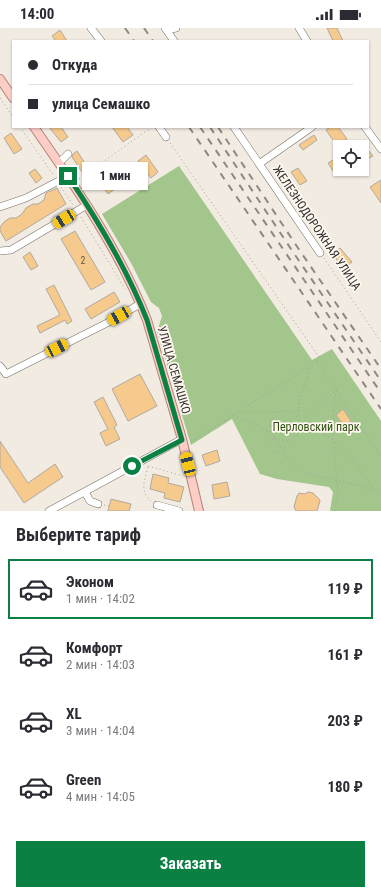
<!DOCTYPE html>
<html lang="ru">
<head>
<meta charset="utf-8">
<style>
	:root { --surface:#fff; --page:#f7f7f7; --text:#2b2b33; --muted:#7c7c81; --line:#e1e1e2; --accent:#0b8043 }
	body { margin:0; font-family:"Roboto Condensed",sans-serif; background:var(--page); color:var(--text); height:100vh; display:flex; flex-direction:column; font-size:15px; white-space:nowrap }
	* { box-sizing:border-box; margin:0 }
	p { font-size:13px; color:var(--muted) }
	.icon { flex:none; width:22px; height:22px; fill:none; stroke:currentColor; stroke-width:2; stroke-linecap:round; stroke-linejoin:round }
	.map { position:relative; height:483px; overflow:hidden }
	.sheet { display:flex; flex-direction:column; background:var(--surface); flex:1 }
	.sheet>* { flex:none }
	.banner { position:absolute; left:12px; top:12px; width:357px; height:88px; border-radius:0px; box-shadow:0 1px 3px #0004; display:grid; align-content:center; height:88px; padding:0 16px; background:var(--surface) }
	.fabs { position:absolute; left:333px; top:112px; display:grid; gap:8px }
	.fabs a { display:grid; place-items:center; width:36px; height:36px; border-radius:0px; background:var(--surface); box-shadow:0 1px 3px #0004; font-size:20px }
	.end { position:absolute; width:18px; height:18px; margin:-9px; border:5px solid #0b8043; background:#fff; box-shadow:0 0 0 2px #fff }
	.from { border-radius:50% }
	.bubble { position:absolute; height:28px; border-radius:0px; background:var(--surface); box-shadow:0 1px 3px #0004; font-size:13px; font-weight:700; line-height:28px; text-align:center }
	.car { position:absolute; width:12px; height:24px; margin:-12px -6px; border-radius:5px; box-shadow:0 0 3px 1px #0007; background:linear-gradient(#f5c518 24%,#345 0 40%,#f5c518 0 76%,#345 0 86%,#f5c518 0) }
	.banner b { display:flex; align-items:center; gap:14px; height:38px; font-size:15px }
	.banner b+b { border-top:1px solid var(--line) }
	.banner i { width:10px; height:10px; background:var(--text) }
	ul { padding:0; list-style:none }
	li { display:flex; align-items:center; gap:12px; height:60px; margin:0 8px 6px; padding:0 8px; border:2px solid transparent; border-radius:0px }
	li div { flex:1 }
	li b { display:block; font-size:15px }
	li em { font-style:normal; font-weight:700 }
	li.on { border-color:var(--accent) }
	li>.icon { width:36px; height:36px; stroke-width:1.5 }
	h2 { padding:0 16px; font-size:18px; line-height:48px }
	.action { display:flex; gap:8px; margin-top:auto; padding:8px 16px }
	.action a { flex:1; height:46px; border-radius:0px; background:var(--accent); color:#fff; font-size:16px; font-weight:700; line-height:46px; text-align:center }
	.status { display:flex; justify-content:space-between; align-items:center; height:28px; padding:0 20px; background:var(--surface); direction:ltr }
	.status svg { height:11px; fill:currentColor }
	.map>svg:first-child { display:block }
	.green { fill:#a3c68c }
	.building { fill:#f6c98d; stroke:#b0a9a1 }
	.lines { fill:none; stroke-linecap:round; stroke-linejoin:round }
	.minor-casing { stroke:#756f67; stroke-width:8 }
	.major-casing { stroke:#b68378; stroke-width:10 }
	.path { stroke:#a49f98; stroke-width:1; stroke-dasharray:1 3; stroke-linecap:butt }
	.minor { stroke:#fff; stroke-width:7 }
	.major { stroke:#fdcec6; stroke-width:8 }
	.rail { stroke:#8d8882; stroke-width:2; stroke-dasharray:7 7; stroke-linecap:butt }
	.route { stroke:#0b8043; stroke-width:5 }
	.labels { text-anchor:middle; stroke-width:3.5; stroke-linejoin:round; paint-order:stroke }
	.number-label { font-size:10px; fill:#655846 }
	.street-label { font-size:12px; fill:#35322f; stroke:#fef8f1 }
	.park-label { font-size:12px; fill:#2f5011; stroke:#fef8f1 }
</style>
</head>
<body>
<div class="status"><b>14:00</b><svg viewBox="0 0 49 12"><path d="M0 12V9h3v3zM5 12V6h3v6zM10 12V3h3v9zM15 12V0h3v12zM26 1h20v11H26zM47 4h2v5h-2z"/></svg></div>
<div class="map">
<svg width="381" height="483" viewBox="0 0 381 483">
	<rect width="100%" height="100%" fill="#f2ebe2"/>
	<path class="green" d="M179,138L312,332L332,321L381,393V483H330L333,464L329,459L277,451L260,446L232,391L191,417L157,304L162,288L159,280L151,274L131,235L102,186Z"/>
	<path class="building" d="M327,0H337L343,13H333Z
		M60,2L67,13H56L52,8Z
		M49,99H61L68,109L61,114Z
		M112,99H127L133,107L123,114Z
		M330,99H338L347,111L337,118L326,102Z
		M11,105L22,121L14,126L4,110Z
		M314,107L317,112L303,122L299,117Z
		M362,115L373,128L365,132L362,127Z
		M77,123L88,140L82,144L72,129L73,126Z
		M146,127L158,144L151,150L138,133Z
		M340,128V138L333,143L328,135Z
		M298,140L307,153L300,157L291,144Z
		M35,141L42,150L36,155L29,145Z
		M103,143L115,161L108,166L95,149Z
		M381,152V175L370,159Z
		M57,160L66,176L6,213L0,203V199L4,194L10,190H16L22,186L26,180L33,176H38L44,172L46,165Z
		M75,203L105,254L91,262L61,211Z
		M340,220L352,234L344,241L332,226Z
		M30,224L38,238L31,242L23,229Z
		M54,257L72,293L67,296L65,292L40,305L37,298L60,287L46,261Z
		M114,264L120,274L91,291L85,281Z
		M140,346L157,378L128,393L112,361Z
		M103,369L117,397L114,399L120,411L106,418L100,405L108,401L94,374Z
		M343,381L351,393L344,398L336,387Z
		M0,413L28,455L55,436L63,449L24,475L0,439Z
		M217,422L220,433L206,438L202,427Z
		M153,446L169,450L168,455L184,459L180,474L164,470L165,465L150,461Z
		M227,454L230,468L214,471L212,457Z
		M308,464L313,465L320,472V473L317,483H296L294,479L297,468L299,465L305,466Z
		M111,471L131,476L129,483H108Z"/>
	<g class="lines">
		<defs>
			<path id="minor" d="M91,0L101,13
				M165,0L174,13
				M299,0L307,13
				M167,2L176,0
				M159,99L166,109
				M234,99L320,225
				M365,99L381,121
				M62,132L68,126
				M259,136L312,99
				M0,179L26,170L68,148
				M0,223L11,222L87,177
				M0,338L6,346L107,295L140,276
				M85,464L90,473L98,476
				M157,477L179,483
				M49,483L182,411"/>
			<path id="major" d="M0,51L13,70
				M34,99C77,161 119,221 147,292L182,411L199,483"/>
		</defs>
		<use href="#minor" class="minor-casing"/>
		<use href="#major" class="major-casing"/>
		<path class="path" d="M0,70L13,89
			M20,99L54,148
			M170,115L319,329L317,334L381,428
			M79,151L152,99
			M61,159L74,178
			M81,189L125,261
			M324,230L381,314
			M270 398a15 15 0 1 1 30 0a15 15 0 1 1-30 0Z
			M241,384H278
			M234,387L271,404
			M298,388L300,371L311,338
			M300,395C336,406 354,432 374,461
			M301,395L335,363
			M274,408L290,433L305,445L357,457L381,465
			M269,413L274,410
			M191,414L317,334
			M275,425L282,421
			M148,438L183,448
			M148,439C145,451 139,463 151,473
			M104,477L109,478
			M335,483L338,465L333,411L334,381L336,363"/>
		<use href="#minor" class="minor"/>
		<use href="#major" class="major"/>
		<path class="rail" d="M125,0L134,13
			M144,0L153,13
			M189,99L381,381
			M200,99L381,365
			M210,99L293,224L381,353
			M218,99L298,220L381,341"/>
	</g>
	<g class="lines">
		<path class="route" d="M68,148C99,194 127,241 147,292L182,412L132,438"/>
	</g>
	<g class="labels">
		<g class="number-label">
			<text x="83" y="236">2</text>
		</g>
		<g class="street-label">
			<text transform="translate(317 200) rotate(56)" y="4">ЖЕЛЕЗНОДОРОЖНАЯ УЛИЦА</text>
			<text transform="translate(174 342) rotate(74)" y="4">УЛИЦА СЕМАШКО</text>
		</g>
		<g class="park-label">
			<text x="316" y="403">Перловский парк</text>
		</g>
	</g>
</svg>
<div class="fabs">
<a><svg class="icon" aria-label="locate" viewBox="0 0 24 24"><circle cx="12" cy="12" r="6"/><path d="M12 2v4M12 18v4M2 12h4M18 12h4"/></svg></a>
</div>
<i class="end from" style="left:132px;top:438px"></i>
<i class="end" style="left:68px;top:148px"></i>
<div class="bubble" style="left:82px;top:134px;width:66px">1 мин</div>
<i class="car" style="left:64px;top:191px;rotate:239deg"></i>
<i class="car" style="left:119px;top:288px;rotate:240deg"></i>
<i class="car" style="left:57px;top:320px;rotate:63deg"></i>
<i class="car" style="left:188px;top:436px;rotate:346deg"></i>
<div class="banner">
<b><i class="from"></i>Откуда</b>
<b><i></i>улица Семашко</b>
</div>
</div>
<section class="sheet">
<h2>Выберите тариф</h2>
<ul>
<li class="on"><svg class="icon" aria-label="car" viewBox="0 0 24 24"><path d="M5 17H2v-5l4-1 3-4h7l3 4 3 1v5h-3M9 17h6M6 11h13"/><circle cx="7" cy="17" r="2"/><circle cx="17" cy="17" r="2"/></svg><div><b>Эконом</b><p>1 мин · 14:02</p></div><em>119 ₽</em></li>
<li><svg class="icon" aria-label="car" viewBox="0 0 24 24"><path d="M5 17H2v-5l4-1 3-4h7l3 4 3 1v5h-3M9 17h6M6 11h13"/><circle cx="7" cy="17" r="2"/><circle cx="17" cy="17" r="2"/></svg><div><b>Комфорт</b><p>2 мин · 14:03</p></div><em>161 ₽</em></li>
<li><svg class="icon" aria-label="car" viewBox="0 0 24 24"><path d="M5 17H2v-5l4-1 3-4h7l3 4 3 1v5h-3M9 17h6M6 11h13"/><circle cx="7" cy="17" r="2"/><circle cx="17" cy="17" r="2"/></svg><div><b>XL</b><p>3 мин · 14:04</p></div><em>203 ₽</em></li>
<li><svg class="icon" aria-label="car" viewBox="0 0 24 24"><path d="M5 17H2v-5l4-1 3-4h7l3 4 3 1v5h-3M9 17h6M6 11h13"/><circle cx="7" cy="17" r="2"/><circle cx="17" cy="17" r="2"/></svg><div><b>Green</b><p>4 мин · 14:05</p></div><em>180 ₽</em></li>
</ul>
<div class="action"><a>Заказать</a></div>
</section>
</body>
</html>
